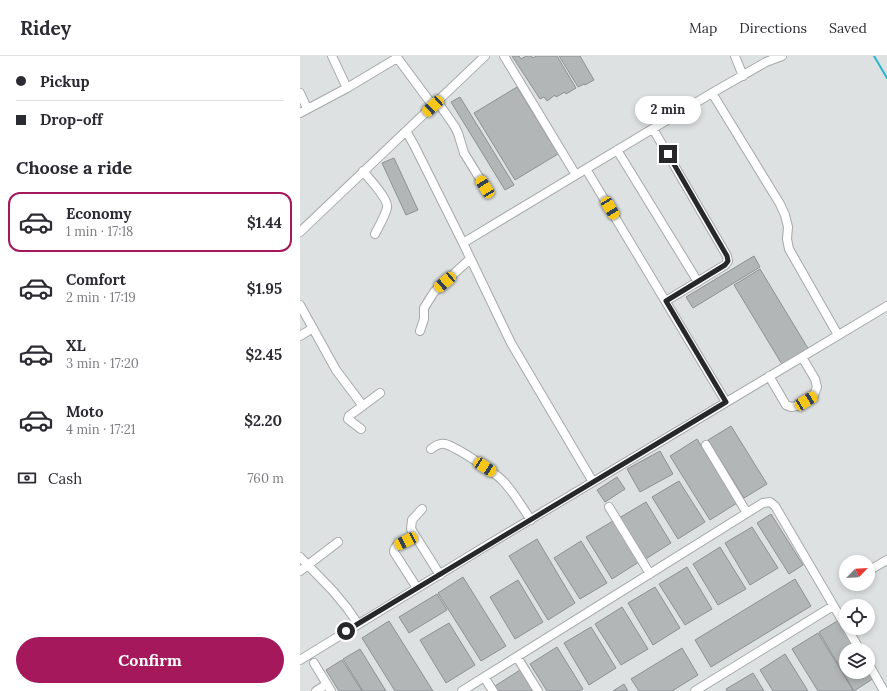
<!DOCTYPE html>
<html lang="en">
<head>
<meta charset="utf-8">
<style>
	:root { --surface:#fff; --page:#f2f2f3; --text:#2b2b33; --muted:#7c7c81; --line:#e1e1e2; --accent:#a5185c }
	body { margin:0; font-family:Lora,serif; background:var(--page); color:var(--text); height:100vh; display:flex; flex-direction:column; font-size:15px; white-space:nowrap }
	* { box-sizing:border-box; margin:0 }
	p { font-size:13px; color:var(--muted) }
	.icon { flex:none; width:22px; height:22px; fill:none; stroke:currentColor; stroke-width:2; stroke-linecap:round; stroke-linejoin:round }
	.map { position:relative; flex:1; overflow:hidden }
	.details { display:flex; flex-direction:column; background:var(--surface); width:300px }
	.details>* { flex:none }
	.banner { display:grid; align-content:center; height:88px; padding:0 16px; background:var(--surface) }
	.needle { width:26px; rotate:65deg }
	.controls { position:absolute; left:539px; top:499px; display:grid; gap:8px }
	.controls a { display:grid; place-items:center; width:36px; height:36px; border-radius:50%; background:var(--surface); box-shadow:0 2px 6px #0003; font-size:20px }
	.end { position:absolute; width:18px; height:18px; margin:-9px; border:5px solid #272829; background:#fff; box-shadow:0 0 0 2px #fff }
	.from { border-radius:50% }
	.bubble { position:absolute; height:28px; border-radius:14px; background:var(--surface); box-shadow:0 2px 6px #0003; font-size:13px; font-weight:800; line-height:28px; text-align:center }
	.car { position:absolute; width:12px; height:24px; margin:-12px -6px; border-radius:5px; box-shadow:0 0 3px 1px #0007; background:linear-gradient(#f5c518 24%,#345 0 40%,#f5c518 0 76%,#345 0 86%,#f5c518 0) }
	.banner b { display:flex; align-items:center; gap:14px; height:38px; font-size:15px }
	.banner b+b { border-top:1px solid var(--line) }
	.banner i { width:10px; height:10px; background:var(--text) }
	ul { padding:0; list-style:none }
	li { display:flex; align-items:center; gap:12px; height:60px; margin:0 8px 6px; padding:0 8px; border:2px solid transparent; border-radius:12px }
	li div { flex:1 }
	li b { display:block; font-size:15px }
	li em { font-style:normal; font-weight:800 }
	li.on { border-color:var(--accent) }
	li>.icon { width:36px; height:36px; stroke-width:1.5 }
	h2 { padding:0 16px; font-size:18px; line-height:48px }
	.pay { display:flex; align-items:center; gap:10px; height:44px; padding:0 16px; font-size:15px }
	.pay p { margin-inline-start:auto }
	.action { display:flex; gap:8px; margin-top:auto; padding:8px 16px }
	.action a { flex:1; height:46px; border-radius:24px; background:var(--accent); color:#fff; font-size:16px; font-weight:800; line-height:46px; text-align:center }
	header { display:flex; align-items:center; gap:24px; box-sizing:border-box; height:56px; padding:0 20px; background:var(--surface); border-bottom:1px solid var(--line) }
	header strong { font-size:19px }
	nav { display:flex; gap:22px; margin-inline-start:auto; font-size:14px }
	main { display:flex; flex:1; min-height:0 }
	.map>svg:first-child { display:block }
	.lines { fill:none; stroke-linecap:round; stroke-linejoin:round }
	.stream { stroke:#29b8cb; stroke-width:2 }
	.building { fill:#b2b6b7; stroke:#8d9192 }
	.minor-casing { stroke:#a5a9aa; stroke-width:10 }
	.minor { stroke:#fff; stroke-width:8 }
	.route { stroke:#272829; stroke-width:5 }
</style>
</head>
<body>
<header>
<strong>Ridey</strong>
<nav><a>Map</a><a>Directions</a><a>Saved</a></nav>
</header>
<main>
<section class="details">
<div class="banner">
<b><i class="from"></i>Pickup</b>
<b><i></i>Drop-off</b>
</div>
<h2>Choose a ride</h2>
<ul>
<li class="on"><svg class="icon" aria-label="car" viewBox="0 0 24 24"><path d="M5 17H2v-5l4-1 3-4h7l3 4 3 1v5h-3M9 17h6M6 11h13"/><circle cx="7" cy="17" r="2"/><circle cx="17" cy="17" r="2"/></svg><div><b>Economy</b><p>1 min · 17:18</p></div><em>$1.44</em></li>
<li><svg class="icon" aria-label="car" viewBox="0 0 24 24"><path d="M5 17H2v-5l4-1 3-4h7l3 4 3 1v5h-3M9 17h6M6 11h13"/><circle cx="7" cy="17" r="2"/><circle cx="17" cy="17" r="2"/></svg><div><b>Comfort</b><p>2 min · 17:19</p></div><em>$1.95</em></li>
<li><svg class="icon" aria-label="car" viewBox="0 0 24 24"><path d="M5 17H2v-5l4-1 3-4h7l3 4 3 1v5h-3M9 17h6M6 11h13"/><circle cx="7" cy="17" r="2"/><circle cx="17" cy="17" r="2"/></svg><div><b>XL</b><p>3 min · 17:20</p></div><em>$2.45</em></li>
<li><svg class="icon" aria-label="car" viewBox="0 0 24 24"><path d="M5 17H2v-5l4-1 3-4h7l3 4 3 1v5h-3M9 17h6M6 11h13"/><circle cx="7" cy="17" r="2"/><circle cx="17" cy="17" r="2"/></svg><div><b>Moto</b><p>4 min · 17:21</p></div><em>$2.20</em></li>
</ul>
<div class="pay"><svg class="icon" aria-label="cash" viewBox="0 0 24 24"><path d="M3 7h18v10H3z"/><circle cx="12" cy="12" r="2"/></svg>Cash<p>760 m</p></div>
<div class="action"><a>Confirm</a></div>
</section>
<div class="map">
<svg width="587" height="635" viewBox="0 0 587 635">
	<rect width="100%" height="100%" fill="#dde1e2"/>
	<g class="lines">
		<path class="stream" d="M574,0L587,22"/>
	</g>
	<path class="building" d="M212,0H219L221,3L226,0H231L233,2L236,0H257L276,32L266,38L265,36L256,41L255,39L247,45L244,41L240,43Z
		M259,0H280L294,24L285,29L284,28L278,31Z
		M217,31L258,98L215,124L174,57Z
		M160,41L214,129L205,134L151,46Z
		M94,102L118,154L106,159L82,107Z
		M454,200L460,211L393,252L386,241Z
		M460,213L509,294L483,310L434,229Z
		M431,370L467,428L444,442L408,384Z
		M397,383L437,447L410,464L370,400Z
		M360,395L373,418L340,436L327,413Z
		M317,421L325,433L305,446L297,434Z
		M379,425L405,466L378,483L352,441Z
		M346,446L371,487L344,504L319,462Z
		M471,458L503,509L489,518L457,467Z
		M313,465L339,506L312,523L286,481Z
		M452,471L478,512L450,529L425,487Z
		M237,483L275,547L248,564L209,500Z
		M281,485L307,527L280,543L254,502Z
		M420,491L446,533L418,549L393,508Z
		M387,511L412,553L385,569L359,528Z
		M163,521L206,590L181,605L138,537Z
		M495,523L511,550L411,611L395,584Z
		M218,524L243,566L215,583L190,541Z
		M355,531L380,572L353,589L328,547Z
		M137,538L147,554L109,577L99,561Z
		M322,551L348,593L321,609L295,568Z
		M539,564L557,594H546V616H568V611L574,622L554,635L519,576Z
		M89,565L133,635H95L62,582Z
		M149,567L175,609L146,627L120,584Z
		M291,571L316,612L289,629L264,587Z
		M518,577L553,634L551,635H518L492,593Z
		M257,591L283,633L280,635H247L230,608Z
		M382,592L398,619L372,635H339L331,623Z
		M60,593L86,635H63L43,603Z
		M485,598L508,635H473L460,614Z
		M42,604L62,635H39L26,614Z
		M220,614L233,635H198L195,630Z
		M453,617L464,635H427L426,633Z
		M324,628L328,635H313Z"/>
	<g class="lines">
		<defs>
			<path id="minor" d="M32,0L47,32
				M96,0L133,50
				M204,0L276,119
				M435,0L443,20
				M0,37L7,52
				M412,37L480,148L485,159L488,171L487,183L489,193L538,279
				M137,45L155,71L158,77L164,97L185,131
				M0,57L47,32L97,2
				M353,73L427,200L428,205L425,209L366,245
				M106,75L114,89L163,187L211,287L293,426
				M317,94L398,226
				M286,113L426,346
				M63,115C69,123 89,143 87,152C86,158 78,172 75,178
				M0,176L185,0
				M163,187L412,37L466,6L482,0
				M0,249L36,314L63,350
				M120,275L124,263V252L134,236L170,203
				M0,280L13,272
				M469,320L486,349L491,351L497,350L514,339L517,331L515,323L502,301
				M61,373L48,363L49,360L80,337
				M406,389L447,457
				M131,393C135,390 139,387 145,388C155,390 197,418 204,426C214,437 222,451 231,464
				M309,451L350,518
				M122,453L112,464L111,473L140,519
				M115,480C108,484 94,487 94,496L117,532
				M0,501L33,535L47,552L58,568
				M0,515L38,486
				M568,515L587,504
				M547,572L560,594
				M217,601L238,635
				M0,604L181,493L587,250
				M14,607L31,635
				M568,607L584,635
				M184,621L193,635
				M16,635L27,628
				M162,635L463,447L470,446L475,450L546,571
				M395,635L533,550"/>
		</defs>
		<use href="#minor" class="minor-casing"/>
		<use href="#minor" class="minor"/>
	</g>
	<g class="lines">
		<path class="route" d="M46,575L426,346L366,245L425,209L428,205L427,200L368,98"/>
	</g>
</svg>
<div class="controls">
<a><svg class="needle" viewBox="-14 -14 28 28"><path d="M0-13l5 13h-10z" fill="#e53935"/><path d="M0 13l5-13h-10z" fill="#7c7c81"/></svg></a>
<a><svg class="icon" aria-label="locate" viewBox="0 0 24 24"><circle cx="12" cy="12" r="6"/><path d="M12 2v4M12 18v4M2 12h4M18 12h4"/></svg></a>
<a><svg class="icon" aria-label="layers" viewBox="0 0 24 24"><path d="M12 4l9 5-9 5-9-5zM3 14l9 5 9-5"/></svg></a>
</div>
<i class="end from" style="left:46px;top:575px"></i>
<i class="end" style="left:368px;top:98px"></i>
<div class="bubble" style="left:335px;top:40px;width:66px">2 min</div>
<i class="car" style="left:133px;top:50px;rotate:227deg"></i>
<i class="car" style="left:185px;top:131px;rotate:328deg"></i>
<i class="car" style="left:310px;top:152px;rotate:149deg"></i>
<i class="car" style="left:145px;top:226px;rotate:229deg"></i>
<i class="car" style="left:506px;top:345px;rotate:58deg"></i>
<i class="car" style="left:185px;top:411px;rotate:123deg"></i>
<i class="car" style="left:106px;top:485px;rotate:244deg"></i>
</div>
</main>
</body>
</html>
